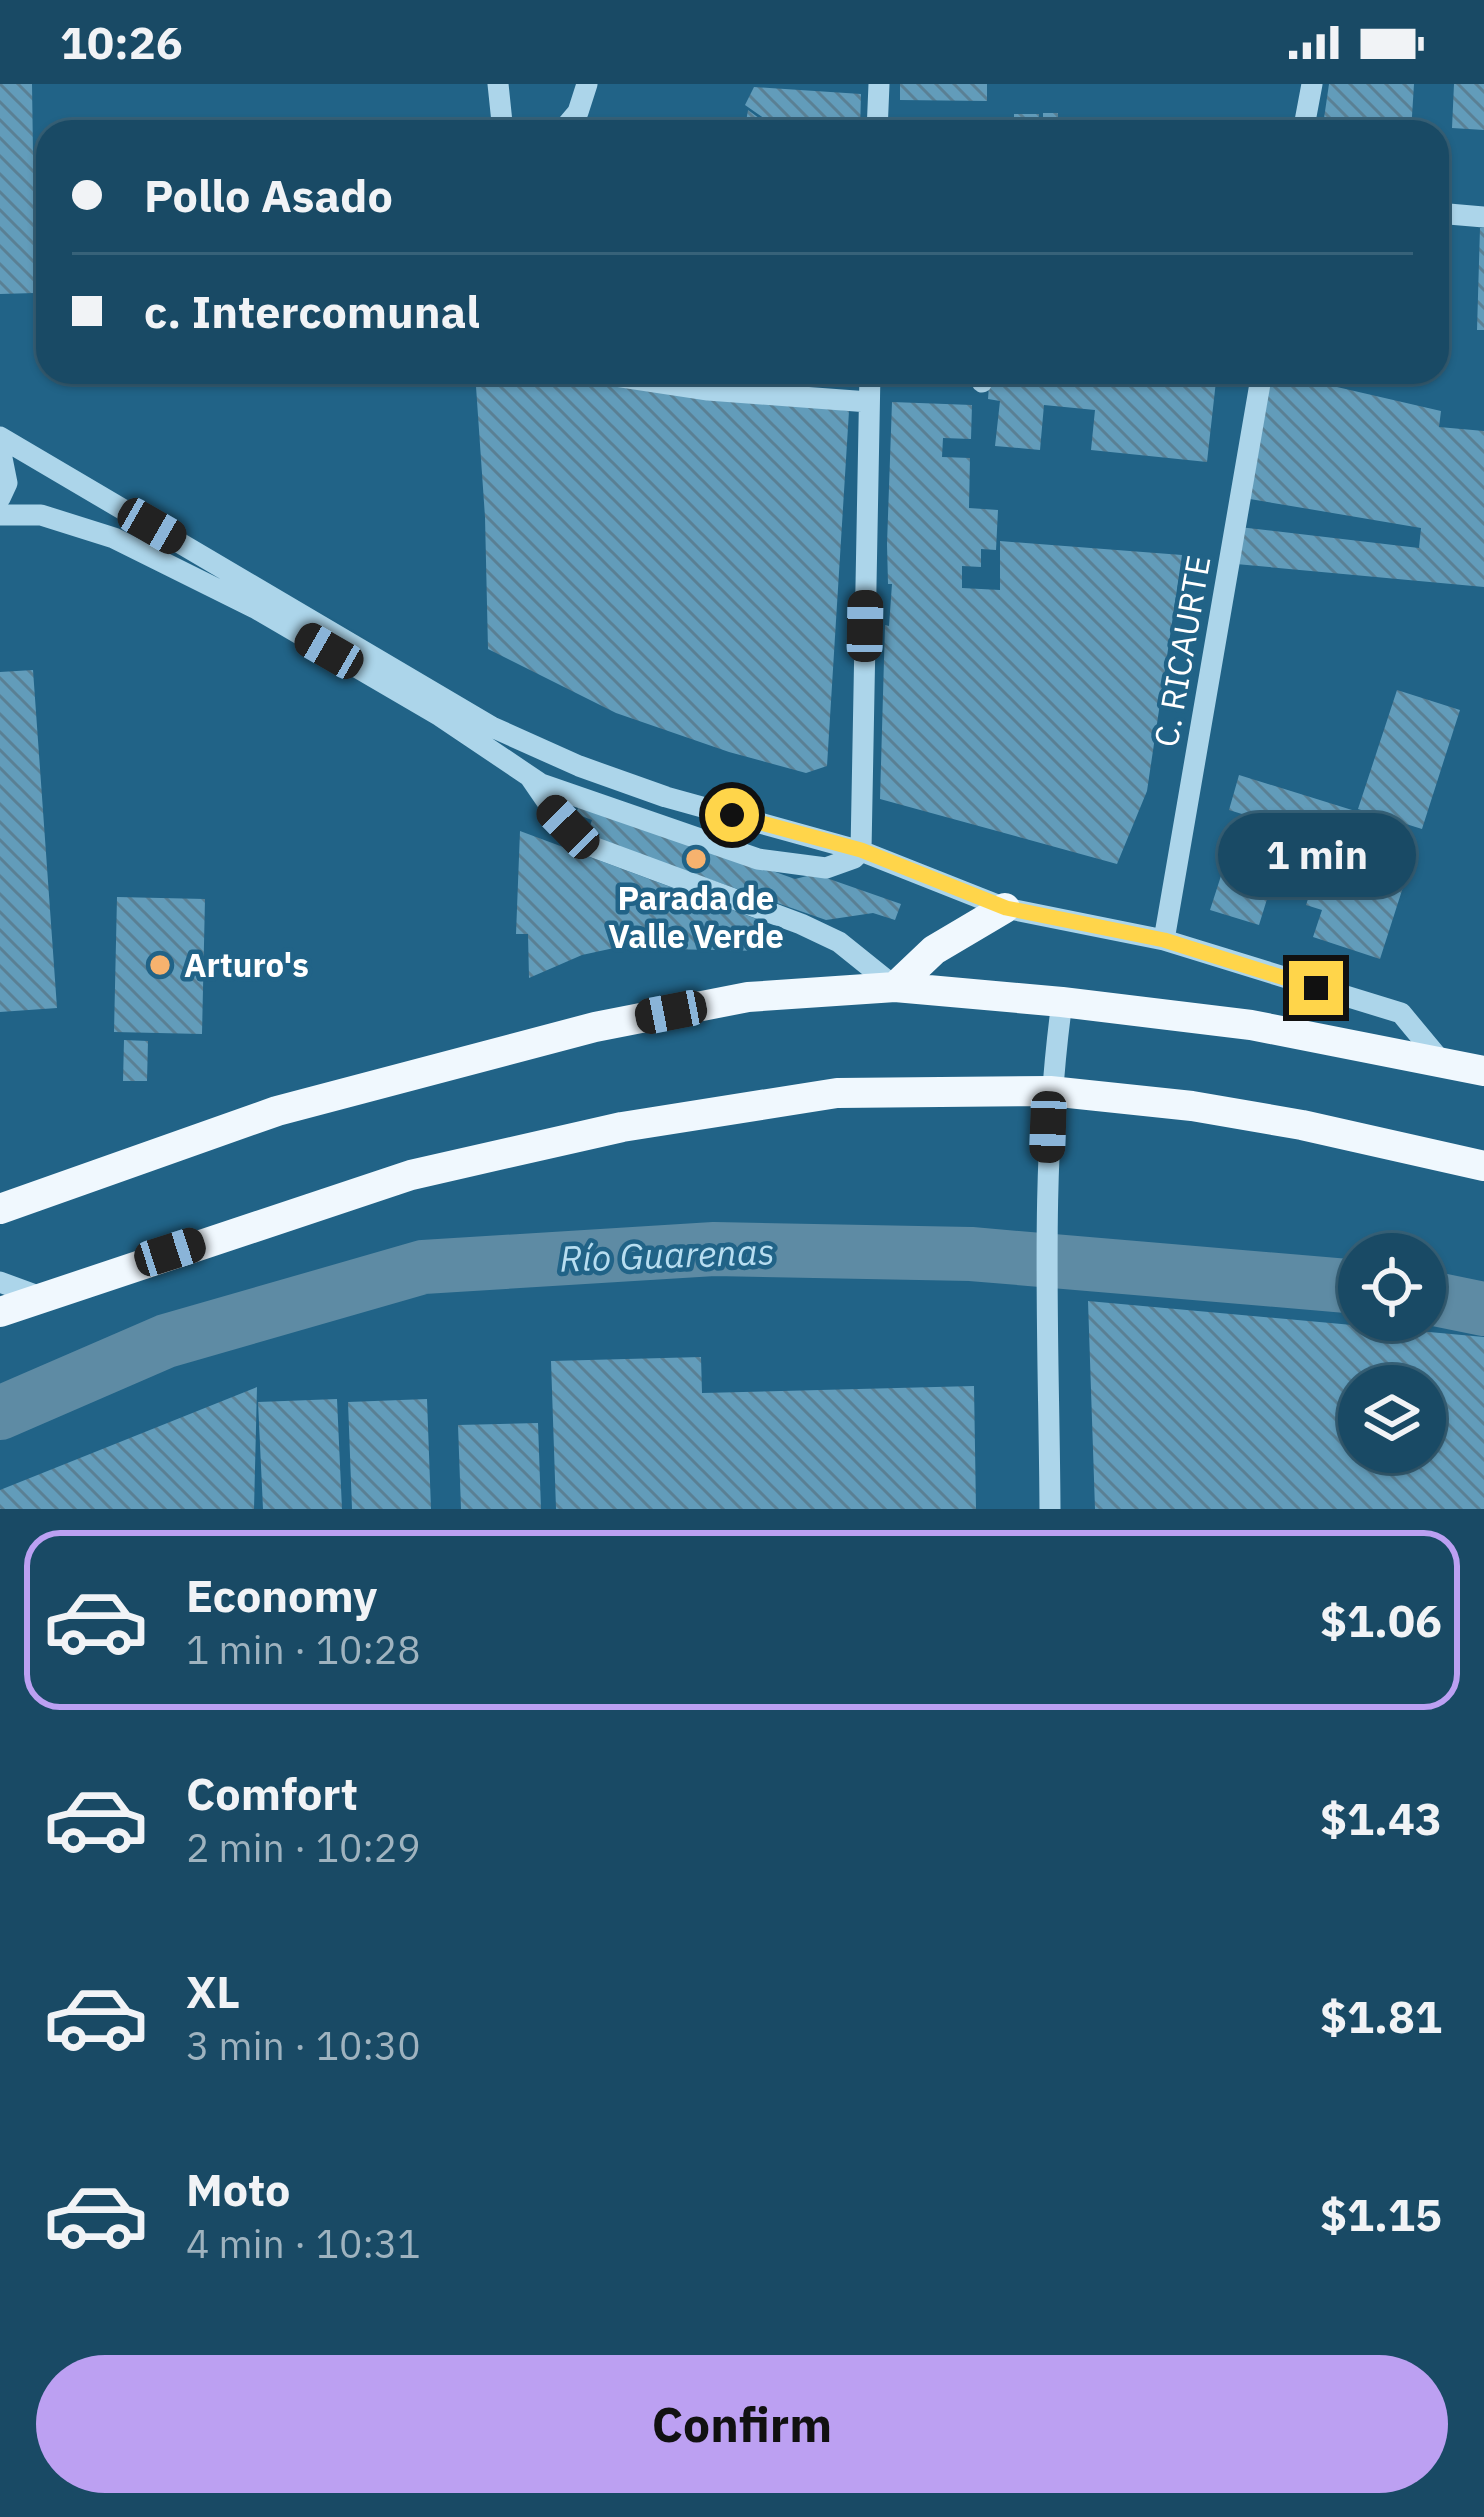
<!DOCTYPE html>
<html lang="en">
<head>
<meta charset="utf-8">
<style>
	:root { --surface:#194a65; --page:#26546e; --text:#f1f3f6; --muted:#9fb3bf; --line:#376279; --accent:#bca0f2 }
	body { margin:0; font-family:"IBM Plex Sans",sans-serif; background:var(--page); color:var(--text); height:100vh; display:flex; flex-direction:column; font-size:45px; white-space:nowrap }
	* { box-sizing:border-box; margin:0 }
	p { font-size:39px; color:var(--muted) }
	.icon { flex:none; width:66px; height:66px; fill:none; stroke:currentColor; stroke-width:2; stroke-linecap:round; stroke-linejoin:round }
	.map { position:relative; height:1425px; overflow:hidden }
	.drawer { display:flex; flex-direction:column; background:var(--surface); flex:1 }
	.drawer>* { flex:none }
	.guide { position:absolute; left:36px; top:36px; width:1413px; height:264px; border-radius:36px; box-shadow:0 3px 9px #0004,0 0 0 3px var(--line); display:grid; align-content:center; height:264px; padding:0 36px; background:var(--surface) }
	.tools { position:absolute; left:1338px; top:1149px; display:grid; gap:24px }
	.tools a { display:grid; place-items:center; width:108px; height:108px; border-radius:50%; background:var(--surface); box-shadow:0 3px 9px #0004,0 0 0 3px var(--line); font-size:60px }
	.end { position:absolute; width:54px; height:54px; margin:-27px; border:15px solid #ffd54a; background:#111; box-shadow:0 0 0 6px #111 }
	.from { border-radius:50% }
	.bubble { position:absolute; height:84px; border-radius:42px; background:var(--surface); box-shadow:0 3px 9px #0004,0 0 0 3px var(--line); font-size:39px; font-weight:800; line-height:84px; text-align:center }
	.car { position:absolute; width:36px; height:72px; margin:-36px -18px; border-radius:15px; box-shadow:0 0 9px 3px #0007; background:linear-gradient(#222 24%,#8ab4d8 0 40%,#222 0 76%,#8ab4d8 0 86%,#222 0) }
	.guide b { display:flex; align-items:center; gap:42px; height:114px; font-size:45px }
	.guide b+b { border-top:3px solid var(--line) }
	.guide i { width:30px; height:30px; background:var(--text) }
	ul { padding:21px 0 0; list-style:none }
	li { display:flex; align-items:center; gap:36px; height:180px; margin:0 24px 18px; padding:0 12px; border:6px solid transparent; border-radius:36px }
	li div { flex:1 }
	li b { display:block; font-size:45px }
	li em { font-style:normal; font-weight:800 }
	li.on { border-color:var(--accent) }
	li>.icon { width:108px; height:108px; stroke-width:1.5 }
	.primary-button { display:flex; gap:24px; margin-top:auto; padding:24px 36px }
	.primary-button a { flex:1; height:138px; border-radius:72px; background:var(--accent); color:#111; font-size:48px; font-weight:800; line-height:138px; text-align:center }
	.status { display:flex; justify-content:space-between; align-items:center; height:84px; padding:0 60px; background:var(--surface); direction:ltr }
	.status svg { height:33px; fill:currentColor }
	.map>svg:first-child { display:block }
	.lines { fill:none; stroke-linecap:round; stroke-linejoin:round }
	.river { stroke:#5e8ba4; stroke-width:54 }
	.building { fill:url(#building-back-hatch); fill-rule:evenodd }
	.minor { stroke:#acd5ea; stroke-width:21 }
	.major { stroke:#f0f8fe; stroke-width:30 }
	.route { stroke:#ffd54a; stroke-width:15 }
	.poi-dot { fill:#f6b26e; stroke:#216387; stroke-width:4.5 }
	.labels { text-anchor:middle; stroke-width:9; stroke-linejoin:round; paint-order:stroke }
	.street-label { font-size:33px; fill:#fff; stroke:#216387 }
	.poi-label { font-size:33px; font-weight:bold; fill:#fff; stroke:#216387 }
	.water-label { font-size:36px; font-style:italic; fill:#b8def1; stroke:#216387 }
</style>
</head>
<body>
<div class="status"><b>10:26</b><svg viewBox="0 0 49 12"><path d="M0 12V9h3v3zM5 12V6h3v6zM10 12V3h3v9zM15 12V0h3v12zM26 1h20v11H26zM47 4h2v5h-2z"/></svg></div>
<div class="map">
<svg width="1484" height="1425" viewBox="0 0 1484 1425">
	<defs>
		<pattern id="building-back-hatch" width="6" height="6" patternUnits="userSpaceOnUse" patternTransform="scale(3)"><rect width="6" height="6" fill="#629cba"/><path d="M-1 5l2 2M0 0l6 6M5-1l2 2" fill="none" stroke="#5a8094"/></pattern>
	</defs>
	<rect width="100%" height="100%" fill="#216387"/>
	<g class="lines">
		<path class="river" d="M1425,1213L1484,1225
			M0,1329L166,1257L423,1183L714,1165L971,1170L1359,1203"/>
	</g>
	<path class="building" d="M0,0H32L35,209L0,210Z
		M900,0H987V17L900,16Z
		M1329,0H1414L1411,48H1322Z
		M1454,0H1484V46L1452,44Z
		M754,3L861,10L860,48H784L745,21Z
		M748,26L778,48H730L733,34L746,38Z
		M1043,29H1058V48H1043Z
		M1014,30H1039L1038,48H991V40H1014Z
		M1480,144H1484V246H1477Z
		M475,288H539L849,327L827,682L806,689L729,668L616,629L488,565L485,433Z
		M627,288H774L772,306Z
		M990,288H1217L1207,378L1091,366L1095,326L1044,321L1040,366L995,362L1000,317L988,315Z
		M1272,288L1441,327L1439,343L1484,347V503L1236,480L1239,443L1419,464L1421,444L1250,415Z
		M892,318L972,321L971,355L943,354L942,373L970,374L969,424L998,426L996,466L981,465V483L962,482V504L1000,506V457L1182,471L1147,707L1117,780L880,715L885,541L889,542L892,500H888L887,460Z
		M33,586L57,924L0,928V588Z
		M1397,606L1460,626L1422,745L1358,725Z
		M1239,691L1381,735L1373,760L1413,772L1380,875L1313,853L1322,826L1306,821L1321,776L1337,781L1343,761L1229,726Z
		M580,718L795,795L815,790L901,820L895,836L873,829L826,836L597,756L600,750L589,745L592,736L576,730Z
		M520,747L765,838L766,867L614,864L582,871L529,894L528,850H516Z
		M1228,770L1276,786L1259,841L1210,826Z
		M117,813L205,815L202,950L114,948Z
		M124,956L148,957L147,997H123Z
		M1088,1217L1484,1253V1425H1095ZM1359,1302H1425V1368H1359Z
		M701,1273L702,1309L974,1302L976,1425H556L551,1277Z
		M257,1303L254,1425H0V1406Z
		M337,1315L342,1425H263L258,1318Z
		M427,1315L431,1425H352L348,1318Z
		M538,1339L541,1425H461L458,1341Z"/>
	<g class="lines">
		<path class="minor" d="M498,0L503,48
			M561,48L578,28L587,0
			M877,48L879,0
			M1303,48L1312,0
			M1437,129L1484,133
			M589,288L708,306L869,318
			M978,288L982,298
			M0,353L492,643L579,682L666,713L861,767L1005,824L1164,856L1401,929L1440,976
			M0,364L7,399L0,414
			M0,431H41L114,454L255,524L440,632L541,700L758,775L826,784L854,774L861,767L870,288
			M530,693L552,725L585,760L801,840L839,858L895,903
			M1164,856L1262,288
			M0,1198L41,1213
			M1050,1425C1049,1256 1039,1086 1062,918"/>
		<path class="major" d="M895,903L934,866L1005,824
			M0,1125L277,1027L595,943L748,913L895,903L1062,918L1251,941L1484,987
			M0,1228L411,1091L622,1043L837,1009L1050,1007L1192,1022L1302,1041L1484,1082"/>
	</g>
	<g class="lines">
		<path class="route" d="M732,731L861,766L1006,824L1164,856L1316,904"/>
	</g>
	<g class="poi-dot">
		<circle cx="696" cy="775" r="12"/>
		<circle cx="160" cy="881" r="12"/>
	</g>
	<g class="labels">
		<g class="street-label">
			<text transform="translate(1182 567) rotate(-80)" y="12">C. RICAURTE</text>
		</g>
		<g class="poi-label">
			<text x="696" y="826">Parada de<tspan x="696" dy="38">Valle Verde</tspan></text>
			<text x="184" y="893" text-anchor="start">Arturo's</text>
		</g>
		<g class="water-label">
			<text transform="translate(667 1171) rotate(-2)" y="13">Río Guarenas</text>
		</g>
	</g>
</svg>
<div class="tools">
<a><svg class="icon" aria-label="locate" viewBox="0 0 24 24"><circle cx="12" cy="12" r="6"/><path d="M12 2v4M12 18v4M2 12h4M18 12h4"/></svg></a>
<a><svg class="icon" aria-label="layers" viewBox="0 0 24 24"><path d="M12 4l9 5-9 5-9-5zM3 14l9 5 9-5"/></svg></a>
</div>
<i class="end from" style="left:732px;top:731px"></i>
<i class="end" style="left:1316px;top:904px"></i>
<div class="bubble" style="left:1218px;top:729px;width:198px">1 min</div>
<i class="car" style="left:152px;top:442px;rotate:120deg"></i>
<i class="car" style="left:865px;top:542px;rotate:1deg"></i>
<i class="car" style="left:329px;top:567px;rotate:300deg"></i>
<i class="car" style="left:568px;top:743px;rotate:316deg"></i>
<i class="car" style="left:671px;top:928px;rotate:259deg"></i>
<i class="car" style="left:1048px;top:1043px;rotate:182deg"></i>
<i class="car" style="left:170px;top:1168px;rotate:72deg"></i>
<div class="guide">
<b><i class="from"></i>Pollo Asado</b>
<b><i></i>c. Intercomunal</b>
</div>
</div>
<section class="drawer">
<ul>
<li class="on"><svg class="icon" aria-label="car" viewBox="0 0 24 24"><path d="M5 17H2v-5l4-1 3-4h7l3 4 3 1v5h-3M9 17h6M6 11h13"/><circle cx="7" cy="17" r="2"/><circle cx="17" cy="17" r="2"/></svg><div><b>Economy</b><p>1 min · 10:28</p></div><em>$1.06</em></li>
<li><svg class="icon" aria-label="car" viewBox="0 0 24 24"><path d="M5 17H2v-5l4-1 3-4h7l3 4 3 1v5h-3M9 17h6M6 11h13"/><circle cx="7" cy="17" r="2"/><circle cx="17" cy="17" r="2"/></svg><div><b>Comfort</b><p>2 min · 10:29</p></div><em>$1.43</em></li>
<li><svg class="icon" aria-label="car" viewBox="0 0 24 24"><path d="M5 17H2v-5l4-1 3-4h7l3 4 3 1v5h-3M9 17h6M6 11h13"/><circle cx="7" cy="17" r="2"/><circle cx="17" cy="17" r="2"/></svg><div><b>XL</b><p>3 min · 10:30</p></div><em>$1.81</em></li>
<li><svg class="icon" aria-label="car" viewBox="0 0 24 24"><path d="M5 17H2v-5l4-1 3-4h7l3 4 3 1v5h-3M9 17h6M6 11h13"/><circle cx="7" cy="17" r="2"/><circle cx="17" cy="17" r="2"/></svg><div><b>Moto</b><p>4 min · 10:31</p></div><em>$1.15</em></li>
</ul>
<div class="primary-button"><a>Confirm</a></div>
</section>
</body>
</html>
